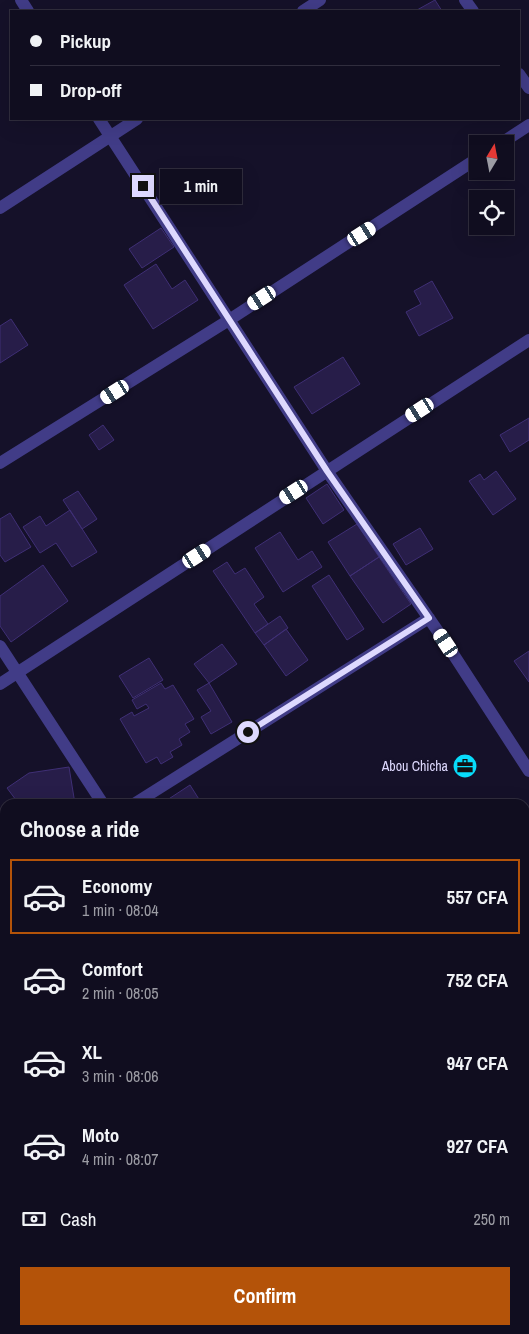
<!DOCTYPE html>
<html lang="en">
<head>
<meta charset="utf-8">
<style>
	:root { --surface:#100d1f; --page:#191628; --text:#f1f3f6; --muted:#9c9ca4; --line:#302d3d; --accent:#b45309 }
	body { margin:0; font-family:"Archivo Narrow",sans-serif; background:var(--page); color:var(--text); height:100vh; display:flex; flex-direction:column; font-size:19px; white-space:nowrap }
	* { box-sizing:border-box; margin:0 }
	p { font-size:16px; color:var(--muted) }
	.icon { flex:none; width:28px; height:28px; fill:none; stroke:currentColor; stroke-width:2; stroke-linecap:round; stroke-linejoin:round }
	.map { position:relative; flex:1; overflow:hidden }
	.sheet { position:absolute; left:0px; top:799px; width:530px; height:536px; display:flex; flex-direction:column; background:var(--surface); border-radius:15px 15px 0 0; box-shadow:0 5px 20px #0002,0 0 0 1px var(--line) }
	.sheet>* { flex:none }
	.top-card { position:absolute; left:10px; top:10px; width:510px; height:110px; border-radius:0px; box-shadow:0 5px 20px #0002,0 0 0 1px var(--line); display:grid; align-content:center; height:110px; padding:0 20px; background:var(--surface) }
	.needle { width:32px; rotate:10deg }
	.tools { position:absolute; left:469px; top:135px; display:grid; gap:10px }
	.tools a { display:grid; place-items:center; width:45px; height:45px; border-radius:0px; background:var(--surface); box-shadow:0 5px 20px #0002,0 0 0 1px var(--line); font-size:25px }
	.end { position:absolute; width:22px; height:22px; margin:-11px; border:6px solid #ded9fe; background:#111; box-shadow:0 0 0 2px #111 }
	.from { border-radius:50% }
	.bubble { position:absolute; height:35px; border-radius:0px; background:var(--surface); box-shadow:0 5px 20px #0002,0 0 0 1px var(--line); font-size:16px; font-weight:700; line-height:35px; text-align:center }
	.car { position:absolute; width:15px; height:30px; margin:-15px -8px; border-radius:6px; box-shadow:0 0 4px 1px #0007; background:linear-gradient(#fff 24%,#345 0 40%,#fff 0 76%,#345 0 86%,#fff 0) }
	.top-card b { display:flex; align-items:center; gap:18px; height:48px; font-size:19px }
	.top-card b+b { border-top:1px solid var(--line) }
	.top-card i { width:12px; height:12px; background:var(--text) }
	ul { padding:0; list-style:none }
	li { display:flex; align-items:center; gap:15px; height:75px; margin:0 10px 8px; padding:0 10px; border:2px solid transparent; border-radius:0px }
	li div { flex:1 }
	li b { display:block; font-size:19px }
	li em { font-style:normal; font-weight:700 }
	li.selected { border-color:var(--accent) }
	li>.icon { width:45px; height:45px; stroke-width:1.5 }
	h2 { padding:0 20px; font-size:22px; line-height:60px }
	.pay { display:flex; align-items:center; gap:12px; height:55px; padding:0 20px; font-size:19px }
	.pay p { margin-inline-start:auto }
	.primary-button { display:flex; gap:10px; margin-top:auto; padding:10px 20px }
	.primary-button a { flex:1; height:58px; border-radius:0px; background:var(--accent); color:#fff; font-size:20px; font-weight:700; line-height:58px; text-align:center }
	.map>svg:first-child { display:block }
	.building { fill:#271d49; stroke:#3f2f75 }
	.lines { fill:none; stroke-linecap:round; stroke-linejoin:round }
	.street { stroke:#413c87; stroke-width:12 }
	.secondary { stroke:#7871fd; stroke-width:12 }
	.route { stroke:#ded9fe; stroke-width:6 }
	.labels { text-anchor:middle; stroke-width:4.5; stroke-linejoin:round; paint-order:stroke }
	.poi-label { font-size:14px; fill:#ded9fe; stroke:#151129; text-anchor:end }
</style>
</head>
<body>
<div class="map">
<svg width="529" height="1334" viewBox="0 0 529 1334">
	<rect width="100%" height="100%" fill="#151129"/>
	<path class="building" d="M435,0L442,11H418L417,10Z
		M161,228L174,247L142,268L129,249Z
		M156,264L172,289L185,280L198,300L153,329L124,285Z
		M432,281L453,318L419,336L406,312L421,304L414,291Z
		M11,319L28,345L0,363V326Z
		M343,357L360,384L312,414L294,387Z
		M529,418V440L510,452L500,435Z
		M103,425L114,440L99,450L89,435Z
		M496,471L516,499L493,515L469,481L480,474L484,480Z
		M327,484L344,510L323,524L306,498Z
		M78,491L97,519L82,529L63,500Z
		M70,510L97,552L72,567L56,543L40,553L23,527L40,516L46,526Z
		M10,513L31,547L5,562L0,555V519Z
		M357,524L379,557L350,576L328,542Z
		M420,528L433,549L406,565L393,544Z
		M280,532L298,560L312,551L322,567L283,592L255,548Z
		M379,557L411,604L383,623L350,576Z
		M227,562L235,574L245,568L264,597L254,604L268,624L255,633L213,571Z
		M43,565L68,601L11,642L0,626V596Z
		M329,575L364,629L347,640L312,586Z
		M280,616L288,628L264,645L255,633Z
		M286,629L308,660L286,676L264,645Z
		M222,644L237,664L209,683L194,664Z
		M529,651V682L514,661Z
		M149,658L163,680L133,698L119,676Z
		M161,683L165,689L173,685L194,719L185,724L190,732L179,739L182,745L170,752L173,757L161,764L157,757L146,763L120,719L132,712L134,716L149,708L146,704L137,709L132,700Z
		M209,683L232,722L211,734L201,717L211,711L197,690Z
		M69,767L75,804H19L7,788L29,773Z
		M190,785L202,804H161Z
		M0,816L5,823V845L0,848Z
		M5,951V984L3,985L0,980V954Z"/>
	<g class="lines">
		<path class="street" d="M21,0L28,11
			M465,0L473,11
			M303,11L320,0
			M519,74L529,88
			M99,119L327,471L446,643L529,771
			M500,144L529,125
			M0,208L137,119
			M0,463L229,320L478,158
			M0,646L103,804
			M0,684L529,340
			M134,804L429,618
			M0,891L5,887
			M0,1326L3,1334"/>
		<path class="secondary" d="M525,999L529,997
			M0,1277L5,1274"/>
	</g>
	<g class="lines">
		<path class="route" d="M143,186L327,471L429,618L248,732"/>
	</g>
	<defs>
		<symbol id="office-disc" viewBox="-11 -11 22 22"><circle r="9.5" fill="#08dcfb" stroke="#151129"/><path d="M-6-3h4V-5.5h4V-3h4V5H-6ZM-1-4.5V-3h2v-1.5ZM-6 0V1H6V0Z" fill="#111"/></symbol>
	</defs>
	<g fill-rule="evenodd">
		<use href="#office-disc" x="451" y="752" width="28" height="28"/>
	</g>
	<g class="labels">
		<g class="poi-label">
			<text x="448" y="771">Abou Chicha</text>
		</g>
	</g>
</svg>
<div class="tools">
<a><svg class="needle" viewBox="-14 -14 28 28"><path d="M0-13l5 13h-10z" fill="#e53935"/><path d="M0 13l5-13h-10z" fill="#9c9ca4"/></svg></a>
<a><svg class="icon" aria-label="locate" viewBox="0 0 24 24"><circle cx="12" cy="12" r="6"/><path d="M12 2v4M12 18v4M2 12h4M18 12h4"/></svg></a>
</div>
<i class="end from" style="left:248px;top:732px"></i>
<i class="end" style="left:143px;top:186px"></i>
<div class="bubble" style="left:160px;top:169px;width:82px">1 min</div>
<i class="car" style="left:362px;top:234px;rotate:57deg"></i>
<i class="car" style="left:262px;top:298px;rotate:237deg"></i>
<i class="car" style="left:115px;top:392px;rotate:238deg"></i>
<i class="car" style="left:420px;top:410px;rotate:237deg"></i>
<i class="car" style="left:294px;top:492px;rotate:237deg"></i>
<i class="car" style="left:197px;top:556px;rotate:57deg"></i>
<i class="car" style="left:446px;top:643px;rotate:326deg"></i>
<div class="top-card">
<b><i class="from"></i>Pickup</b>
<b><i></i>Drop-off</b>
</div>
<section class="sheet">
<h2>Choose a ride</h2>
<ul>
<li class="selected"><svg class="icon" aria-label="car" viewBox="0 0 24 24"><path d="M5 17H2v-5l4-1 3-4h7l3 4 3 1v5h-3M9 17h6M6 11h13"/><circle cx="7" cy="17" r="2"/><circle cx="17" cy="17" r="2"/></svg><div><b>Economy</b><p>1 min · 08:04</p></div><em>557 CFA</em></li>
<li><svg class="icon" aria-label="car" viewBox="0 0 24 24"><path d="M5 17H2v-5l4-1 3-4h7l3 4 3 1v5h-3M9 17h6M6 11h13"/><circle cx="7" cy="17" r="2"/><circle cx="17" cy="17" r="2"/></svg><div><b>Comfort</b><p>2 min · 08:05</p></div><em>752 CFA</em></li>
<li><svg class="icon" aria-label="car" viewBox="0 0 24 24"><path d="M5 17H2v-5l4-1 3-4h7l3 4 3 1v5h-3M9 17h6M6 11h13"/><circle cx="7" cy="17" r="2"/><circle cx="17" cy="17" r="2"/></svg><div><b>XL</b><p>3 min · 08:06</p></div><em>947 CFA</em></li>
<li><svg class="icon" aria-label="car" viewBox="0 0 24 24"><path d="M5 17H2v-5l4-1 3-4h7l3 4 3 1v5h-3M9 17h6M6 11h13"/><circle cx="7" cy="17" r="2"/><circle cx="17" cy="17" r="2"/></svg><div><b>Moto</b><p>4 min · 08:07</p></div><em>927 CFA</em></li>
</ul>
<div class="pay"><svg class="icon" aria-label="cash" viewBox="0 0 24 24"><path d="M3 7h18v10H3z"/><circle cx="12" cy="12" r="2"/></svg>Cash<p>250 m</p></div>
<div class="primary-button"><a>Confirm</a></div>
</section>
</div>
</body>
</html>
